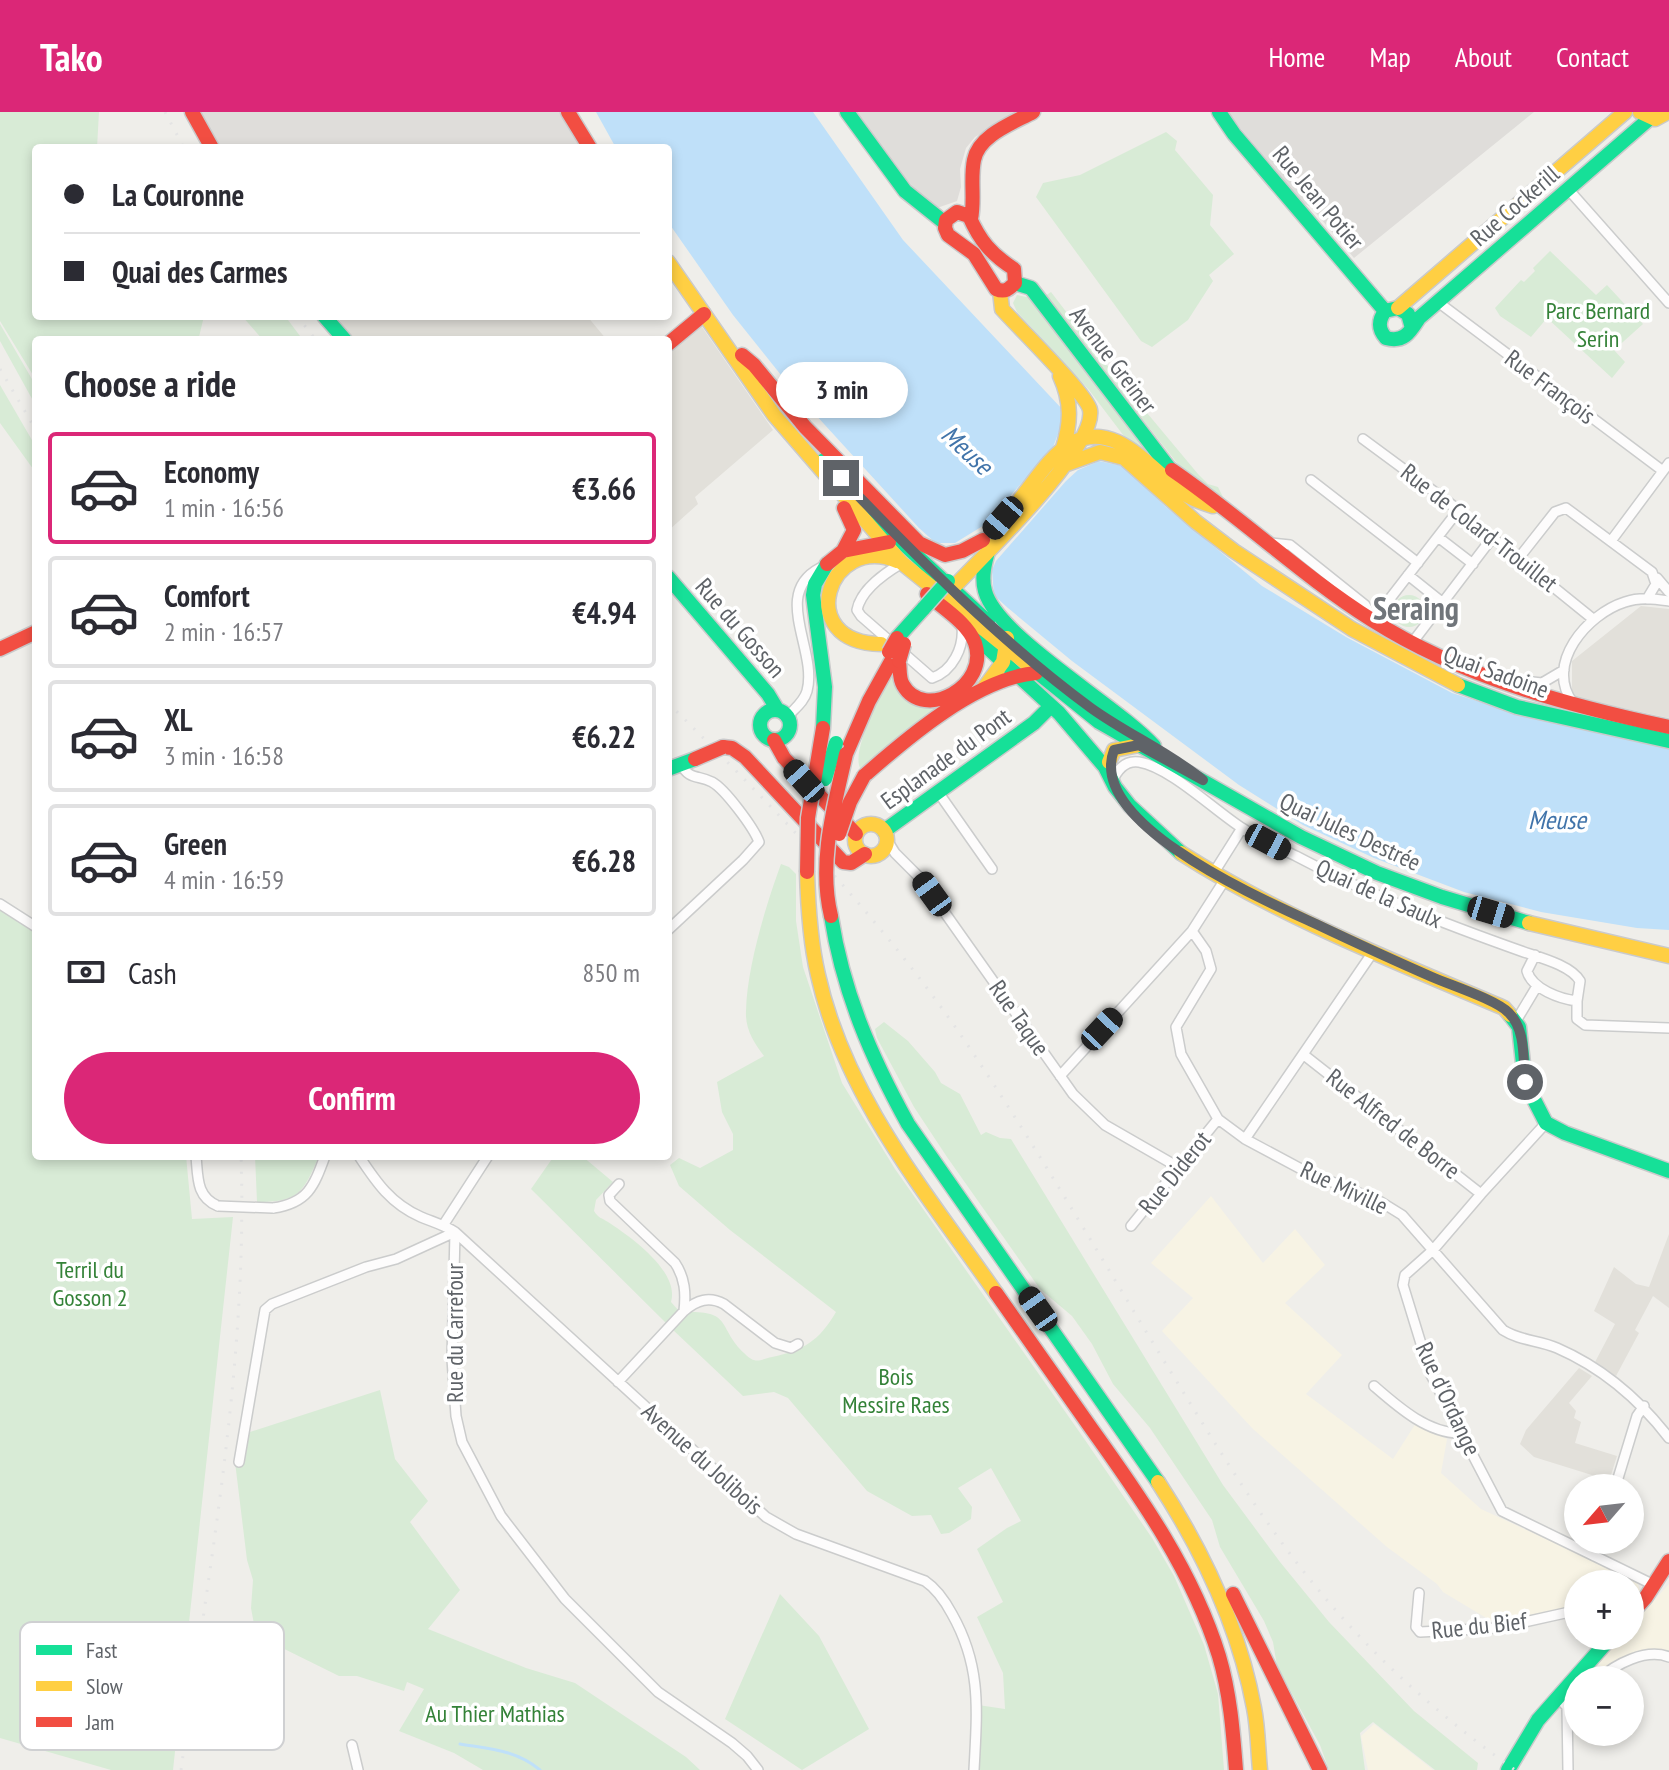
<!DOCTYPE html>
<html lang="en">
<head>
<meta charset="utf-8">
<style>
	:root { --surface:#fff; --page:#f7f7f7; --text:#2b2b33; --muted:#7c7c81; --line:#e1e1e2; --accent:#db2777 }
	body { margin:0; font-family:"PT Sans Narrow",sans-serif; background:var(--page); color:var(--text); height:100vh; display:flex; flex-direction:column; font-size:30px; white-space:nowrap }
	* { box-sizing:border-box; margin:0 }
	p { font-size:26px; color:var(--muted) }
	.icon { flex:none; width:44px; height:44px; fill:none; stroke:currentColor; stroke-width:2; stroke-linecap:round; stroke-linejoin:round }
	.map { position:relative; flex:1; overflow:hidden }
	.sheet { position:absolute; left:32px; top:224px; width:640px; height:824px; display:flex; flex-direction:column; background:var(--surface); border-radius:8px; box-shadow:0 4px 12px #0003 }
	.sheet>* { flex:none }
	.banner { position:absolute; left:32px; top:32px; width:640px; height:176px; border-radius:8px; box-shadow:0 4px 12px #0003; display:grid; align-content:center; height:176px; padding:0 32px; background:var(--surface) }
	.needle { width:52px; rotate:242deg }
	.buttons { position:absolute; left:1564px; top:1362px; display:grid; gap:16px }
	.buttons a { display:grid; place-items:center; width:80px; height:80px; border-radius:50%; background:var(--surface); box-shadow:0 4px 12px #0003; font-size:40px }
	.end { position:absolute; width:36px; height:36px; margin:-18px; border:10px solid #5f6368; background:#fff; box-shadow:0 0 0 4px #fff }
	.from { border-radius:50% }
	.bubble { position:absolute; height:56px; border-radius:28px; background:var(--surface); box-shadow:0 4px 12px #0003; font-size:26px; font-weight:700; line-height:56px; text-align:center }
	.car { position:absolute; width:24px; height:48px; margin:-24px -12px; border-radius:10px; box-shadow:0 0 6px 2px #0007; background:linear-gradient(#222 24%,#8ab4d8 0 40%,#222 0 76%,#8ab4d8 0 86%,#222 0) }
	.banner b { display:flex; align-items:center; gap:28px; height:76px; font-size:30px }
	.banner b+b { border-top:2px solid var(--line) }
	.banner i { width:20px; height:20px; background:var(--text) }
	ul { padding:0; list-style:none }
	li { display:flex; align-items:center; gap:24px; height:112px; margin:0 16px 12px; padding:0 16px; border:4px solid var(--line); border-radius:8px }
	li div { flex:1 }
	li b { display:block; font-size:30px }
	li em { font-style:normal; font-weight:700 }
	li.active { border-color:var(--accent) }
	li>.icon { width:72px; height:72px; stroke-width:1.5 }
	h2 { padding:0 32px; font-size:36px; line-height:96px }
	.pay { display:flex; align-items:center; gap:20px; height:88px; padding:0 32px; font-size:30px }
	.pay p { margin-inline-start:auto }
	.primary-button { display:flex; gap:16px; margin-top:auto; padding:16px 32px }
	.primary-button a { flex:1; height:92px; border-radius:48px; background:var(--accent); color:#fff; font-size:32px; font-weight:700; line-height:92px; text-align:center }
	header { display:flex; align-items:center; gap:48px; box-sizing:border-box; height:112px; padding:0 40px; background:var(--accent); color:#fff }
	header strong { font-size:38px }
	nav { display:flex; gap:44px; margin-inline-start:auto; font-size:28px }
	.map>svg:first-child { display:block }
	.commercial { fill:#f7f3e4 }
	.industrial { fill:#dfddda }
	.education { fill:#e2e0da }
	.green { fill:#d8ebd6 }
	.water { fill:#bfe0f9 }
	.pier { fill:#efeeea }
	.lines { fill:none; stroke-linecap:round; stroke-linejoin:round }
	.stream { stroke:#bfe0f9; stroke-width:3 }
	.street-casing { stroke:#cbcccc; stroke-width:12 }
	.fast-casing { stroke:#cacacb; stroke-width:17 }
	.slow-casing { stroke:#cacacb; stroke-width:17 }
	.jam-casing { stroke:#cacacb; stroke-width:17 }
	.street { stroke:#fdfcfc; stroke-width:9 }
	.fast { stroke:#16e098; stroke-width:14 }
	.slow { stroke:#ffcf43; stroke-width:14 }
	.jam { stroke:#f24e42; stroke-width:14 }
	.rail { stroke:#e4e4e4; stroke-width:3; stroke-dasharray:2 10; stroke-linecap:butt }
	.street-bridge-casing { stroke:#cbcccc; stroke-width:12; stroke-linecap:butt }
	.fast-bridge-casing { stroke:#cacacb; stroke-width:17; stroke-linecap:butt }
	.jam-bridge-casing { stroke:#cacacb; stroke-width:17; stroke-linecap:butt }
	.street-bridge { stroke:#fdfcfc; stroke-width:9 }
	.fast-bridge { stroke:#16e098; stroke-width:14 }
	.jam-bridge { stroke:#f24e42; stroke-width:14 }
	.route { stroke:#5f6368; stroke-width:10 }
	.labels { text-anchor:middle; stroke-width:7; stroke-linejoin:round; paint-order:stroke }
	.street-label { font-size:24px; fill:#5f6368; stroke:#fff }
	.park-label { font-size:24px; fill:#348238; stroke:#fff }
	.water-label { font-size:26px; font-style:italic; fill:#4174aa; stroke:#fff }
	.district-label { font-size:32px; font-weight:bold; fill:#70757a; stroke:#fff }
	.key { fill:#fff; stroke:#cfd0d2; stroke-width:2 }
	.key-label { font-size:22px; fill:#5f6368 }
</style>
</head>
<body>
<header>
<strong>Tako</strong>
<nav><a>Home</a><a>Map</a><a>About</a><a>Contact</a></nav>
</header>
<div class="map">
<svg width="1669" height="1658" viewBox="0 0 1669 1658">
	<rect width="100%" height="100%" fill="#efeeea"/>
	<path class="commercial" d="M1211,1084L1263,1151L1295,1117L1325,1153L1285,1191L1342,1243L1306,1282L1393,1347L1416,1311L1447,1327L1441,1361L1481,1397L1637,1469L1640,1479L1630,1491V1472H1578V1499L1498,1513L1443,1480L1437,1472L1387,1435L1253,1317L1162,1219L1193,1186L1151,1151Z
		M1669,1472V1542L1654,1537L1618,1549L1605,1557L1596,1551L1622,1524H1630V1515Z
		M1374,1612L1418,1646L1433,1658H1368L1361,1624Z"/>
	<path class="industrial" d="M200,0H563L582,36H220Z
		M857,0H1018L975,25L966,36L960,57L961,75L957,89L937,96L922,85L899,59Z
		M1227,0H1534L1354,146L1311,95L1303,91Z"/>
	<path class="education" d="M339,204H587L607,228H355L340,209Z
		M700,212L773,318L695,385L698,392L668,419V241Z
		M1641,494L1669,497V606L1572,585V549Z
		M1669,1122V1196L1653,1184L1635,1218L1639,1221L1616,1264L1594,1252L1615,1212L1594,1199L1614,1155L1636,1172L1649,1175Z
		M1579,1256L1592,1264L1569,1291L1576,1299L1574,1306L1581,1310L1575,1331L1617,1344L1610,1366L1595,1364L1534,1345L1520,1332L1526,1318Z"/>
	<path class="green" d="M0,0H99L97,36H36V204H204L199,225L194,228H36V268L0,209Z
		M1166,20L1177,29L1175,38L1213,83L1210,113L1234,142L1209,163L1213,169L1188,208L1152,235L1141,229L1036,85L1043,71L1080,63Z
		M1550,139L1596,183L1607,173L1643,212L1614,238L1625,250L1612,266L1547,206L1531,225L1500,204L1495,196L1521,168L1524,170L1535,159L1533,156Z
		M1051,180L1107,253L1198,362L1208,372L1218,375L1223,385L1181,356L1045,184Z
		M1017,183L1031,186L1174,370L1136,340L1089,278L1017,200L1013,191Z
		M242,204H285L303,228H263Z
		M0,212L36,274V294L0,229Z
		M0,273L36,335V361L0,311Z
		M1393 499a16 16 0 1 1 32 0a16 16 0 1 1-32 0Z
		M894,556L920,591L980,571L860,656C851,637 884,576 894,556Z
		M781,752L789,755L796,762V809L803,855L842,971L895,1057L1085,1328L1152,1426L1174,1464L1204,1533L1218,1582L1224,1658H978V1593L1005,1597L1003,1561L977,1505L1003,1490L977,1437L1007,1416L1021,1409L991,1356L958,1376L972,1395L971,1407L949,1421L941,1422L931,1403L912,1404L867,1379L788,1286L774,1280L743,1284L672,1217L688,1200C732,1199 718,1216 744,1241C745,1242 751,1248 754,1248C759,1250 766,1246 772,1245C804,1238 819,1229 836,1200L730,1118L679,1074L670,1053L679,1046L700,1056L733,1038V1022L722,1000L717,970L764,944C754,931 745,917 746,899C747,855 766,793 781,752Z
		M0,792L36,817V1044H186L192,1107L233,1105L173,1658H111L0,1626Z
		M884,910L908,929L935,960L941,971L960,982L981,1023L986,1020L1000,1026L1011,1027L1223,1373L1280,1450L1329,1510L1414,1599L1478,1651L1477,1658H1435L1373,1610L1360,1621L1365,1658H1329L1320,1633L1277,1554L1273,1530L1264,1509L1220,1435L1212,1408L1150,1316L1113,1272L1092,1232L1072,1204L1040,1177L947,1045L914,995L877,926L875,917Z
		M255,1044H319C303,1081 299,1090 257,1090Z
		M554,1044H582L613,1070L596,1088L594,1099C598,1106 602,1106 608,1110C631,1125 680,1160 671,1190L679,1199L667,1212L531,1077Z
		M380,1278L395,1347L428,1389L410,1410L460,1478L428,1517L526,1556L575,1571L686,1645L700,1658H483L454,1641L399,1619L424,1577L407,1570L404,1579L357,1564H339L256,1523L251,1496L253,1468L247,1448L235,1350L244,1322Z
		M780,1482L819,1524L869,1617L802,1658L725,1607Z"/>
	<path class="water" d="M596,0H813L903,128L1063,298L1166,395L1262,474L1346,525L1452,581L1524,604L1669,637V818L1637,816L1541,800L1464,780L1374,746L1303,713L1239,673L1072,549L1008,496L919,416L793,278L733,203L668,110V36H616Z"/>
	<path class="pier" d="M1063,296L1127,355L1099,349L1078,358L1066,369L996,449L992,458L994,485L935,431H955L986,412L1053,335L1062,312Z"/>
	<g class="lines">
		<path class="stream" d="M460,1632C490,1637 516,1638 540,1658"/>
		<defs>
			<path id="street" d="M1568,77L1669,191
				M1438,190L1663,359
				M1363,327L1447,389L1593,507
				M1311,368L1418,451
				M1438,425L1473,452
				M1611,429L1669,351
				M1271,431L1290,433L1365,493L1368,498L1367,505L1385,493L1457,400
				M1518,447L1555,400L1566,396L1652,460L1656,472L1647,487
				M902,451C885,461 861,477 857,498L861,504L932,566C953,559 964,535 962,515
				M1408,463L1443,491
				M1657,466L1669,480
				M1412,531L1492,426
				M1504,567L1542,571L1564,558
				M1573,591C1544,552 1587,502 1625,490C1640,485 1654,487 1669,489
				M788,604C795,596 804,590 807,579C818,538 771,482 820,456
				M1112,670C1117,658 1125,648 1139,650C1170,655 1214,698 1242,716C1258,727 1278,735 1296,744C1367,782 1445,812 1521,839C1538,845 1571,853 1580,869L1577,889C1560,887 1532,877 1527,859L1535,843
				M938,680L992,757
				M887,728L895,741L921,767L1073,982L1105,1013L1178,1055
				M1213,762L1242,716
				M0,792L36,815
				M668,818L743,748L759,730C754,716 725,677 712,670C698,663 689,668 681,652
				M1192,819L1206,839L1211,857L1176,915L1181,942L1218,1007L1245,1027L1303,1058L1381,1090L1402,1103L1503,1218C1520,1229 1539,1228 1557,1236C1603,1256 1639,1287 1669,1326
				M1577,889V907L1585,913L1669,916
				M1516,909L1537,874
				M1304,943L1481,1082
				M1060,964L1192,819L1224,769
				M1546,1011L1481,1082L1433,1138L1405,1163L1403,1173L1430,1261L1502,1399L1654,1473
				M1245,1027L1373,840
				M196,1044C198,1065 196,1085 218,1094
				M359,1044C376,1070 391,1092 421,1105C433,1110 444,1113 455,1120L766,1405L796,1422L925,1469C937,1477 945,1489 952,1502C982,1555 977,1599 974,1658
				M273,1096C308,1091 314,1074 325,1044
				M444,1112L488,1044
				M1131,1114L1218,1007
				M455,1120L452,1247L456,1304L462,1330L501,1404L565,1487L658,1580L732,1631L747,1644L758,1658
				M684,1199C697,1188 709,1184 724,1192L775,1231L791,1236L798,1232
				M618,1270L684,1199C686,1181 685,1166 675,1151L610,1089L609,1083L619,1072
				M1374,1274C1397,1294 1428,1322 1461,1321
				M239,1350L265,1198L272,1192L366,1155L396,1147L455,1120
				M1615,1376L1637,1304L1644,1294
				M1594,1444L1599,1428
				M1419,1481L1416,1515L1420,1520L1497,1516L1565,1501L1578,1503
				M1598,1568C1615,1552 1646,1536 1669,1545
				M1557,1584L1567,1595L1568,1658
				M1567,1595L1578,1587
				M352,1633L358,1658"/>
			<path id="fast" d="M847,0L905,79L945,111
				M1219,0L1234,22L1385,199
				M1015,171L1031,176L1176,365
				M324,204L345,228
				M1412,216L1408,202L1398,196L1385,199C1378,209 1378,217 1386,226C1404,231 1410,220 1419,206L1649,7
				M824,348L905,433L988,510
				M989,436C985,450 981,465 985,479C997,525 1118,594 1154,634
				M668,465L768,582L777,597
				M972,515L988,536L1059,601L1105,655L1115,675L1130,694L1181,741
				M897,526L924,496
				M1032,556L1099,610L1301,725L1377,761L1442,785L1529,811
				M1458,573L1517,595L1669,629
				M760 613a15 15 0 1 1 30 0a15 15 0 1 1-30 0Z
				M823,616L825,575L813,483L815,472L827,452
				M668,657L695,647
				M884,719L1034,611L1051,594
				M831,804C843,880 871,945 908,1012L1158,1370
				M1510,903L1519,915L1525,970L1546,1011L1565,1021L1669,1059
				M1508,1658L1538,1608L1612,1524"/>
			<path id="slow" d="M1640,0L1655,7L1668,0
				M668,150L774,303L902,451L1032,556
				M1398,196L1625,0
				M1060,264C1072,290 1071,312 1062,339
				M1067,352L1100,340L1124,346L1196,410L1234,439L1352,517L1458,573
				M1020,387C1035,369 1049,345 1070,332C1115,305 1151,359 1185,382C1193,388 1203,391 1213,394
				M954,475C982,445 1097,335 1090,298C1087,282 1017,214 1002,197L1000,179
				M881,532C792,531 828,420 897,449
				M984,576L1003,550L1007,526
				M1109,650L1114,638L1139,633
				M855 728a16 16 0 1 1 32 0a16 16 0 1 1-32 0Z
				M1181,741C1281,805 1394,849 1504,896L1510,903
				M807,760C808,795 810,829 818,863C845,985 927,1082 996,1181
				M1529,811L1669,844
				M1158,1370C1203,1439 1239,1515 1254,1596C1258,1616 1258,1638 1260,1658"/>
			<path id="jam" d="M192,0L212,36
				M568,0L590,36
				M957,100L969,104C980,129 991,142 1014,157L1015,171C1009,177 1005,181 996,177L974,142L948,123L945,116L946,108Z
				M971,107C975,88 970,67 974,48C979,23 1013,11 1033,0
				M668,232L704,202
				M742,243L754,253L805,315L919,431L945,443L962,439L983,428
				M1172,358C1241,405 1302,464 1372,508C1462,565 1566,593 1669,615
				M843,439L889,430
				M827,452L843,439L854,418L844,396
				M0,537L36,520
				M899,549C900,557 899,567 903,573C924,610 990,574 975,531C967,510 942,496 927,482
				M774,628L784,646L856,722
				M723,635L732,636L745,645L843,750L851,751L865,742
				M846,642L869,589L894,544
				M864,664C907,626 977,566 1036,561
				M996,1181C1028,1226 1059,1271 1091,1316C1142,1387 1193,1460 1219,1544C1230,1581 1233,1619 1236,1658
				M1233,1482L1320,1658
				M1630,1503L1646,1485L1669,1449"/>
		</defs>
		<use href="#street" class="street-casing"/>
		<use href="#fast" class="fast-casing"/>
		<use href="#slow" class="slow-casing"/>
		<use href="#jam" class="jam-casing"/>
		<use href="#street" class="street"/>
		<use href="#fast" class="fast"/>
		<use href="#slow" class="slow"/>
		<use href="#jam" class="jam"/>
		<path class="rail" d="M165,0L184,36
			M297,204L316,228
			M0,257L36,318
			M668,591C779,700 889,814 975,944C1048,1053 1113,1167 1182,1278C1230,1356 1279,1435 1340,1503C1392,1562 1452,1613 1515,1658
			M181,1658C209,1455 248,1250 241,1044"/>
		<defs>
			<path id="street-bridge" d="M218,1094L273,1096"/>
			<path id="fast-bridge" d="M924,496L948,469
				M825,667L836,631"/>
			<path id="jam-bridge" d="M889,540L897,526
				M899,549L904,532
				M695,647L723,635
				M839,722L850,690L864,664
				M807,760L808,706L823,616
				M831,804C818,750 834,695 846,642"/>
		</defs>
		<use href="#street-bridge" class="street-bridge-casing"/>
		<use href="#fast-bridge" class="fast-bridge-casing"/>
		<use href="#jam-bridge" class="jam-bridge-casing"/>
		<use href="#street-bridge" class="street-bridge"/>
		<use href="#fast-bridge" class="fast-bridge"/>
		<use href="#jam-bridge" class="jam-bridge"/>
	</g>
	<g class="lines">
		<path class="route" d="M841,366C919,447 1000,529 1091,596C1127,622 1169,640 1203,668L1139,633L1114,638C1086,712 1264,788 1316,812C1354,830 1393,848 1432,865C1450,873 1497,888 1509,901C1526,918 1523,947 1525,970"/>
	</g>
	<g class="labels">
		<g class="street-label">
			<text transform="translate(1318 86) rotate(50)" y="8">Rue Jean Potier</text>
			<text transform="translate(1515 94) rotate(-41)" y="8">Rue Cockerill</text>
			<text transform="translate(1113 248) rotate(53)" y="8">Avenue Greiner</text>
			<text transform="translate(1550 275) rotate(37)" y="8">Rue François</text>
			<text transform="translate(1479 416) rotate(38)" y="8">Rue de Colard-Trouillet</text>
			<text transform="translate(740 516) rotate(49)" y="8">Rue du Gosson</text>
			<text transform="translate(1496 560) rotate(20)" y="8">Quai Sadoine</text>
			<text transform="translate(946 647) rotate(-36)" y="8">Esplanade du Pont</text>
			<text transform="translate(1350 720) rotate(25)" y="8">Quai Jules Destrée</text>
			<text transform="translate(1379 782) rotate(24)" y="8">Quai de la Saulx</text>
			<text transform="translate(1019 906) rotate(55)" y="8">Rue Taque</text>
			<text transform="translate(1393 1012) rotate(38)" y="8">Rue Alfred de Borre</text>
			<text transform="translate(1175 1061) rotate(-51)" y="8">Rue Diderot</text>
			<text transform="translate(1344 1076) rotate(25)" y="8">Rue Miville</text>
			<text transform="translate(455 1221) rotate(-90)" y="8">Rue du Carrefour</text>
			<text transform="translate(1448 1287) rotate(65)" y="8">Rue d'Ordange</text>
			<text transform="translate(702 1347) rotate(42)" y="8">Avenue du Jolibois</text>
			<text transform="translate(1479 1514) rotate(-6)" y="8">Rue du Bief</text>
		</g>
		<g class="park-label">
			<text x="1598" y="207">Parc Bernard<tspan x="1598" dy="28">Serin</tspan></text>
			<text x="90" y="1166">Terril du<tspan x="90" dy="28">Gosson 2</tspan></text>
			<text x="896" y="1273">Bois<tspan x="896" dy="28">Messire Raes</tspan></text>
			<text x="495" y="1610">Au Thier Mathias</text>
		</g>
		<g class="water-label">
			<text transform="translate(967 338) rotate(43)" y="9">Meuse</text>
			<text x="1557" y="717">Meuse</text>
		</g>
		<g class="district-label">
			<text x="1416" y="508">Seraing</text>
		</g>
	</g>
	<rect x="20" y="1510" width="264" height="128" rx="12" class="key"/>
	<rect x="36" y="1533" width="36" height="10" fill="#16e098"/>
	<rect x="36" y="1569" width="36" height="10" fill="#ffcf43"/>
	<rect x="36" y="1605" width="36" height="10" fill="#f24e42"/>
	<g class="key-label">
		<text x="86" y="1546">Fast</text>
		<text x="86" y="1582">Slow</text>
		<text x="86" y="1618">Jam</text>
	</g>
</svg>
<div class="buttons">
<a><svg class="needle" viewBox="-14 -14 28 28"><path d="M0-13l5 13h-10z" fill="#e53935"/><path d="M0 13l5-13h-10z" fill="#7c7c81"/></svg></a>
<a>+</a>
<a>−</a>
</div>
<i class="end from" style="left:1525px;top:970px"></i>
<i class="end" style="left:841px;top:366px"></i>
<div class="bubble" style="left:776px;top:250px;width:132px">3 min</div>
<i class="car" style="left:1003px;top:406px;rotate:221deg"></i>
<i class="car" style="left:804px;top:669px;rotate:318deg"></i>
<i class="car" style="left:1268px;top:730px;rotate:118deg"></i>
<i class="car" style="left:932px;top:782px;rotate:324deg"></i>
<i class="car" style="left:1491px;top:800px;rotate:107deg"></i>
<i class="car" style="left:1102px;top:917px;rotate:43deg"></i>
<i class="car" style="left:1038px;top:1197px;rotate:325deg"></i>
<div class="banner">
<b><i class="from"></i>La Couronne</b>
<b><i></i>Quai des Carmes</b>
</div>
<section class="sheet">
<h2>Choose a ride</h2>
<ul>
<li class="active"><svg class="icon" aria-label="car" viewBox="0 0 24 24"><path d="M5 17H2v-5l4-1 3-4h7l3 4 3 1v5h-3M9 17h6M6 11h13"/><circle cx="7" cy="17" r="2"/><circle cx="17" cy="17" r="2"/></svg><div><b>Economy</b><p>1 min · 16:56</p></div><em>€3.66</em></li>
<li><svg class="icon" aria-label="car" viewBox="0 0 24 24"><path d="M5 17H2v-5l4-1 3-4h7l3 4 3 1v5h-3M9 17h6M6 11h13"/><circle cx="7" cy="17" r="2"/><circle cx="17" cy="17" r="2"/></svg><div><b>Comfort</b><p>2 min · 16:57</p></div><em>€4.94</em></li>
<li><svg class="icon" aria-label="car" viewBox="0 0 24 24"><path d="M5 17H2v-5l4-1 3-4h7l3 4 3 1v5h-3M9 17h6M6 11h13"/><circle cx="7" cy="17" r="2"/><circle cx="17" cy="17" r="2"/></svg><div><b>XL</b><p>3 min · 16:58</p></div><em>€6.22</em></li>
<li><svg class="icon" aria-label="car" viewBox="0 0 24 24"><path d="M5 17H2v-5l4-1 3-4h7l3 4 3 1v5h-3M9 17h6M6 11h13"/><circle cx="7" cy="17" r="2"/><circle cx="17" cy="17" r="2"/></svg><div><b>Green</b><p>4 min · 16:59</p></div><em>€6.28</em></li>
</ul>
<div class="pay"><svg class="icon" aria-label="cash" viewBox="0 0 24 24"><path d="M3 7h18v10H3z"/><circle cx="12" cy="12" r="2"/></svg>Cash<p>850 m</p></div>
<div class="primary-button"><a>Confirm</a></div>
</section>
</div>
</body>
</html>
